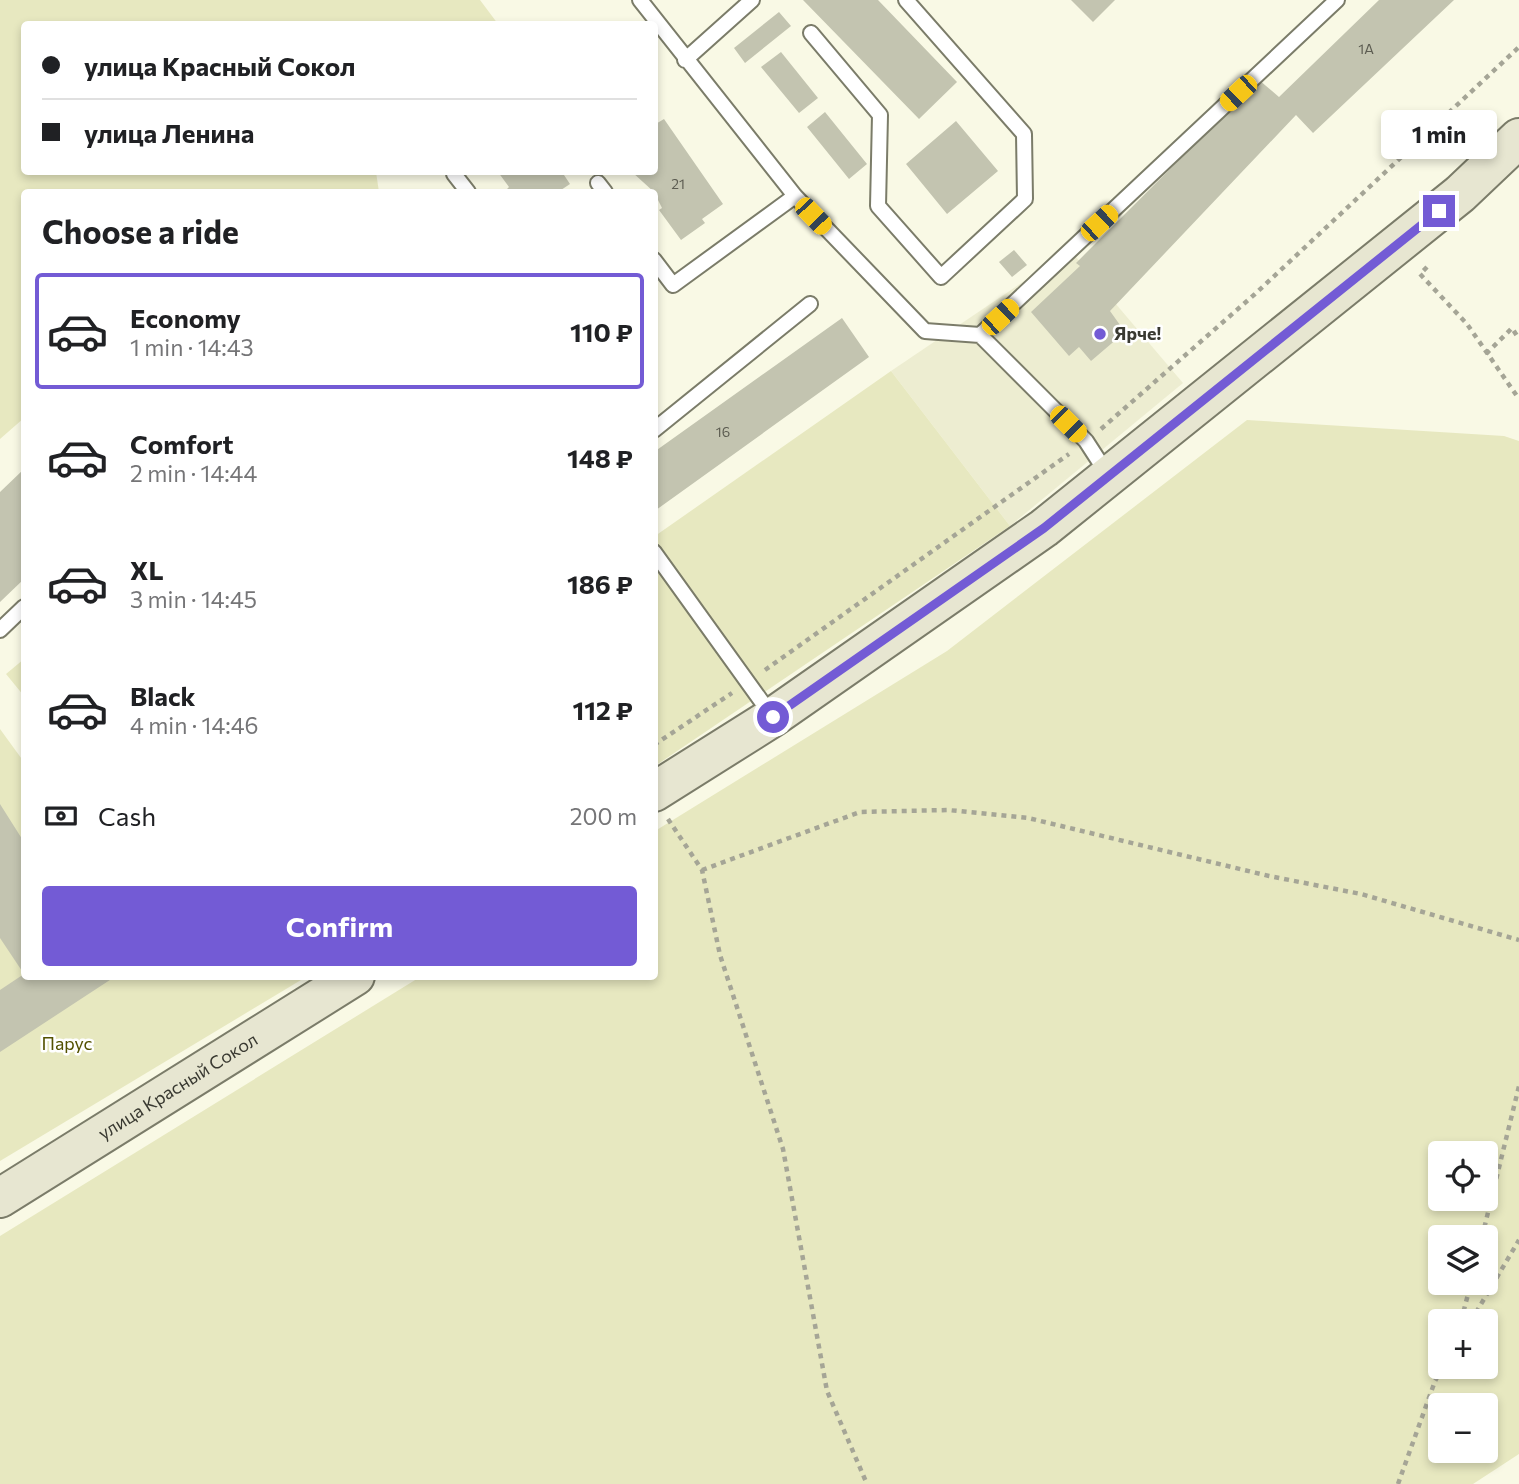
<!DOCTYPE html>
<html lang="en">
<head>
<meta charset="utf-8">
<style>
	:root { --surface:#fff; --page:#f6f6f6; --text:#202124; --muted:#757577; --line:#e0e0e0; --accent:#735bd5 }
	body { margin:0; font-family:Commissioner,sans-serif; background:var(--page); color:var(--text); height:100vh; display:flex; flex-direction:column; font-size:26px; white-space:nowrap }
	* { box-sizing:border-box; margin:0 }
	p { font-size:23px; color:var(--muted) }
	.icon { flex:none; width:38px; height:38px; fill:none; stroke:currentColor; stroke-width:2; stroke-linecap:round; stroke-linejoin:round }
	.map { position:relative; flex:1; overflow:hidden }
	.sheet { position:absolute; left:21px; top:189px; width:637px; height:791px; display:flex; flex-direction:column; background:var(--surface); border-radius:7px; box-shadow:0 4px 10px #0003 }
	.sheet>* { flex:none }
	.top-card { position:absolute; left:21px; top:21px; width:637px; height:154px; border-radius:7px; box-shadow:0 4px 10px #0003; display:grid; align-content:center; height:154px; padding:0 21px; background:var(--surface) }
	.controls { position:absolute; left:1428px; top:1141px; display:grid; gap:14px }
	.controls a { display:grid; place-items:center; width:70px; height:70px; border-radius:7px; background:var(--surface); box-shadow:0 4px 10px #0003; font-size:35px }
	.end { position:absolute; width:32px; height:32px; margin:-16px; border:9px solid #735bd5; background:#fff; box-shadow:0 0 0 4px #fff }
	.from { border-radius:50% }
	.bubble { position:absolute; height:49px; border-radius:7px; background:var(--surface); box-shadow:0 4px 10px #0003; font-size:23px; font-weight:700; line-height:49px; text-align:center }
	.car { position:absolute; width:21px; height:42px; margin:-21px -10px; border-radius:9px; box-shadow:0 0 5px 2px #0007; background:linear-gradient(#f5c518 24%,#345 0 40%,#f5c518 0 76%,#345 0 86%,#f5c518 0) }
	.top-card b { display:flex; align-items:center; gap:24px; height:66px; font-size:26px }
	.top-card b+b { border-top:2px solid var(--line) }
	.top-card i { width:18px; height:18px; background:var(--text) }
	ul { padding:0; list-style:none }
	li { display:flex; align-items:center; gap:21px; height:116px; margin:0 14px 10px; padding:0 7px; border:4px solid transparent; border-radius:7px }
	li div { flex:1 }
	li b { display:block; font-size:26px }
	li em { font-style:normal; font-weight:700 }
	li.active { border-color:var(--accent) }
	li>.icon { width:63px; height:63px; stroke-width:1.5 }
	h2 { padding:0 21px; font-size:32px; line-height:84px }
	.pay { display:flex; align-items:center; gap:18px; height:77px; padding:0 21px; font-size:26px }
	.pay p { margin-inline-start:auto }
	.button { display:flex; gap:14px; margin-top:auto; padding:14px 21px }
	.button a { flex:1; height:80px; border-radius:7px; background:var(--accent); color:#fff; font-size:28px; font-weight:700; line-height:80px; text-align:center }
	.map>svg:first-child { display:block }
	.built { fill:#ededd1 }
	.green { fill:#e7e8c0; fill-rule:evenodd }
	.building { fill:#c3c4b0 }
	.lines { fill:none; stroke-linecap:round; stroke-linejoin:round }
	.lane-casing { stroke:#7b7c69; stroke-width:18 }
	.secondary-casing { stroke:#7b7c69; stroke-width:42 }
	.path { stroke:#a5a596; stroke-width:4.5; stroke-dasharray:5 5; stroke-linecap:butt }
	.lane { stroke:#fff; stroke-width:14 }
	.secondary { stroke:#e7e6d1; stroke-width:38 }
	.route { stroke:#735bd5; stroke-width:9 }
	.poi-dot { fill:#735bd5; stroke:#fff; stroke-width:2.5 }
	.labels { text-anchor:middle; stroke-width:5; stroke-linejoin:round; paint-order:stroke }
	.number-label { font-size:14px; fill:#5c5c51 }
	.poi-label { font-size:18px; font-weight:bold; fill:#393931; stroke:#fff; text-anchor:start }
	.park-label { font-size:18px; fill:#535101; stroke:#fff }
	.street-label { font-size:18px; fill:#393931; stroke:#fff }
</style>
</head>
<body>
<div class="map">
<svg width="1519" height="1484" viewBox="0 0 1519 1484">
	<rect width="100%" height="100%" fill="#f9f9e5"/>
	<path class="built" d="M1070,250L1183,383L1010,526L891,371Z"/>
	<path class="green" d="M0,0H480L498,24H24V172H376L379,192H24V418L0,439Z
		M891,371L1010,526L655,766V536Z
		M1247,420L1504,436L1519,441V1454L1473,1484H0V1236L420,977L654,976L655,831L947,651ZM1486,1153V1199H1440V1153ZM1486,1237V1283H1440V1237ZM1486,1321V1367H1440V1321ZM1486,1405V1451H1440V1405Z
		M24,659V696L6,674Z
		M0,729L24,762V976L306,977L0,1161Z"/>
	<path class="building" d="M803,0H878L957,82L919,119Z
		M1071,0H1115L1093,22Z
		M1379,0H1454L1313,133L1296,115L1110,311L1125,332L1091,361L1079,347L1069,356L1031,312L1080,266L1076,263L1259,80L1279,97Z
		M779,12L791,26L745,63L734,48Z
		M781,52L818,98L799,113L761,67Z
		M825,112L867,164L849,179L807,127Z
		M664,119L723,204L702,219L705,223L681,240L659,210L662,208L654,192L632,172H654V125Z
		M956,121L998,171L947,214L906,164Z
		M498,172H562L570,184L558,192H508L506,190L509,187Z
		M1014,250L1027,265L1012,277L999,262Z
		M842,318L869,357L656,510L654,452Z
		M24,469V579L0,602V492Z
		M0,804L24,842V976H116L0,1052V990L24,974L0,938Z"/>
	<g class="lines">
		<defs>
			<path id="lane" d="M640,0L795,196L925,331L980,335L1086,441L1108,475
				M811,33L880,115L878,206L941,277L1025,199L1024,134L906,0
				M685,60L752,0
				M454,174L468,192
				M598,183L605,192
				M654,260L673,285L795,196
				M980,335L1337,0
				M654,430L810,304
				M654,552L772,716
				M0,630L24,607"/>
			<g id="secondary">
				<path d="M654,792L773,717L1044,528L1460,194L1519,138"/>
				<path id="s1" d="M0,1198L355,976"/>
			</g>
		</defs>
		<use href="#lane" class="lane-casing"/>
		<use href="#secondary" class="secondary-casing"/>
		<path class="path" d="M1427,267L1420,274L1467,324L1519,399
			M1486,354L1512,328L1519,339
			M1101,429L1255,294L1519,47
			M765,670L1069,454
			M654,745L732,693
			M668,819L702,870L720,955L783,1149L827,1391L867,1484
			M702,870L860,812L948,810L1028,818L1269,876L1361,894L1519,940
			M1482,1237L1519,1086
			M1461,1321L1471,1283
			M1471,1321L1519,1240
			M1398,1484L1435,1381L1443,1367"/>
		<use href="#lane" class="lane"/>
		<use href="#secondary" class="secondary"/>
	</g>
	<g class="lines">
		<path class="route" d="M773,717L1044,528L1439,211"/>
	</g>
	<circle class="poi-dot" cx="1100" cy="334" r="7"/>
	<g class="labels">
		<g class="number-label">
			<text x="1366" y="54">1А</text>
			<text x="678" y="189">21</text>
			<text x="723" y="437">16</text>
		</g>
		<g class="poi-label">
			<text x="1114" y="340">Ярче!</text>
		</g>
		<g class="park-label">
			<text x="67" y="1050">Парус</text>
		</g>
		<g class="street-label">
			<text dy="6" stroke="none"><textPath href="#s1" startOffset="210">улица Красный Сокол</textPath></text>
		</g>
	</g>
</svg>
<div class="controls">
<a><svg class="icon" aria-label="locate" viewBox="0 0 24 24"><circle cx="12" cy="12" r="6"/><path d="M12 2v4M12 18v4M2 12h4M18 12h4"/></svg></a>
<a><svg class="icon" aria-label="layers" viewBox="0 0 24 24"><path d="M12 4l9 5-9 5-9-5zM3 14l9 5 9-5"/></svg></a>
<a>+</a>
<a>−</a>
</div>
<i class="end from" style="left:773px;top:717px"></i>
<i class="end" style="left:1439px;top:211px"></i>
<div class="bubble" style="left:1381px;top:110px;width:116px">1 min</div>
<i class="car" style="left:1238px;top:93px;rotate:227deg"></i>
<i class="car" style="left:813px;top:216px;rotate:136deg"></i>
<i class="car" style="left:1099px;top:223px;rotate:47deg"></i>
<i class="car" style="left:1000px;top:317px;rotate:47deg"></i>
<i class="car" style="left:1068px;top:424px;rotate:135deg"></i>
<div class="top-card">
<b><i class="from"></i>улица Красный Сокол</b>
<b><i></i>улица Ленина</b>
</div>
<section class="sheet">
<h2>Choose a ride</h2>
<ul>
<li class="active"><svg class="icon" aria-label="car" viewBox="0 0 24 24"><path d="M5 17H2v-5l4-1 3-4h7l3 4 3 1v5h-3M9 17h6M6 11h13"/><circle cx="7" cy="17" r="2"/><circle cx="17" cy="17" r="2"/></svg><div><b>Economy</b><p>1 min · 14:43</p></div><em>110 ₽</em></li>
<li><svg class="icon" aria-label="car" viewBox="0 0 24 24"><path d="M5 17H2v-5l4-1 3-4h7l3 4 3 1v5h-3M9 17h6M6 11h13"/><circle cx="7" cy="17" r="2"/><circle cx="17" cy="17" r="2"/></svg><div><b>Comfort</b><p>2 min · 14:44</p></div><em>148 ₽</em></li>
<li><svg class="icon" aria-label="car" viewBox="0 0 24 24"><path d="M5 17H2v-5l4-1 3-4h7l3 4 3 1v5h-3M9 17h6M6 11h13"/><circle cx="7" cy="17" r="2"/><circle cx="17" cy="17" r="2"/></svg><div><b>XL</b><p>3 min · 14:45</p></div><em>186 ₽</em></li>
<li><svg class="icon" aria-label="car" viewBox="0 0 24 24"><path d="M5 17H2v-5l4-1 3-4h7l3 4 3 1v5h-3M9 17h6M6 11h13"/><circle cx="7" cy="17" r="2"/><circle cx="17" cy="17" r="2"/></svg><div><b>Black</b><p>4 min · 14:46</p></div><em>112 ₽</em></li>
</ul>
<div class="pay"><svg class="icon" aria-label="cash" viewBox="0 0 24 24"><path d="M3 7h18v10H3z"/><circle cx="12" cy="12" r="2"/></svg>Cash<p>200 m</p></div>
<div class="button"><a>Confirm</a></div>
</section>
</div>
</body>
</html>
